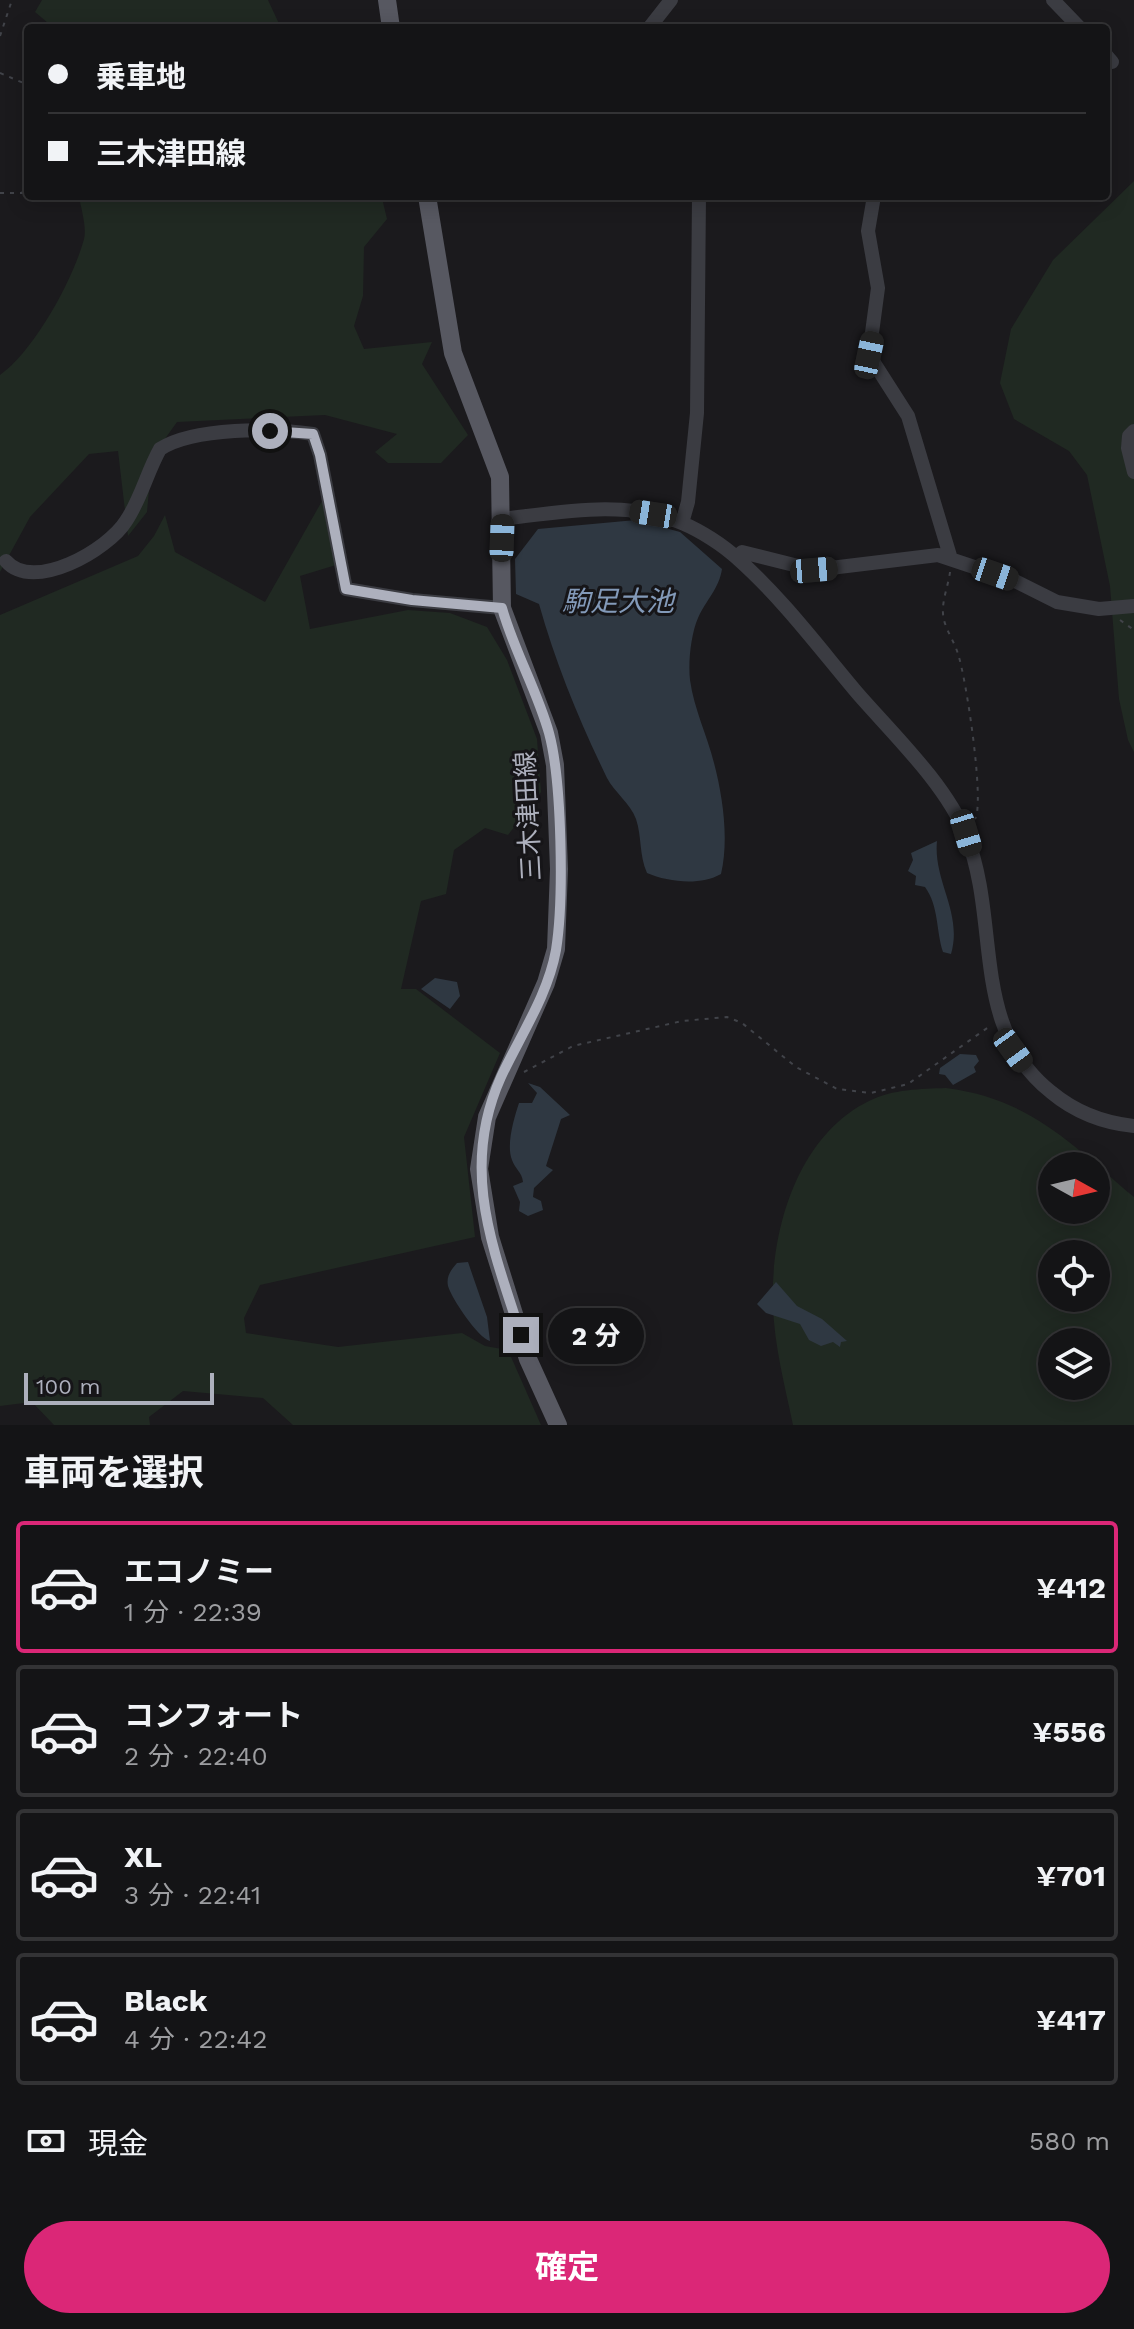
<!DOCTYPE html>
<html lang="ja">
<head>
<meta charset="utf-8">
<style>
	:root { --surface:#141416; --page:#212123; --text:#f1f3f6; --muted:#9d9ea1; --line:#333335; --accent:#db2777 }
	body { margin:0; font-family:"Work Sans","Noto Sans JP",sans-serif; background:var(--page); color:var(--text); height:100vh; display:flex; flex-direction:column; font-size:30px; white-space:nowrap }
	* { box-sizing:border-box; margin:0 }
	p { font-size:26px; color:var(--muted) }
	.icon { flex:none; width:44px; height:44px; fill:none; stroke:currentColor; stroke-width:2; stroke-linecap:round; stroke-linejoin:round }
	.map { position:relative; height:1425px; overflow:hidden }
	.panel { display:flex; flex-direction:column; background:var(--surface); flex:1 }
	.panel>* { flex:none }
	.banner { position:absolute; left:24px; top:24px; width:1086px; height:176px; border-radius:8px; box-shadow:0 4px 20px #0003,0 0 0 2px var(--line); display:grid; align-content:center; height:176px; padding:0 24px; background:var(--surface) }
	.needle { width:52px; rotate:98deg }
	.fabs { position:absolute; left:1038px; top:1152px; display:grid; gap:16px }
	.fabs a { display:grid; place-items:center; width:72px; height:72px; border-radius:50%; background:var(--surface); box-shadow:0 4px 20px #0003,0 0 0 2px var(--line); font-size:40px }
	.scale { position:absolute; left:24px; bottom:20px; width:190px; box-sizing:border-box; padding-left:8px; border:4px solid #adb0bd; border-top:0; font-size:22px; line-height:28px; white-space:nowrap; color:#adb0bd; -webkit-text-stroke:6px #161518; paint-order:stroke }
	.end { position:absolute; width:36px; height:36px; margin:-18px; border:10px solid #adb0bd; background:#111; box-shadow:0 0 0 4px #111 }
	.from { border-radius:50% }
	.bubble { position:absolute; height:56px; border-radius:28px; background:var(--surface); box-shadow:0 4px 20px #0003,0 0 0 2px var(--line); font-size:26px; font-weight:700; line-height:56px; text-align:center }
	.car { position:absolute; width:24px; height:48px; margin:-24px -12px; border-radius:10px; box-shadow:0 0 6px 2px #0007; background:linear-gradient(#222 24%,#8ab4d8 0 40%,#222 0 76%,#8ab4d8 0 86%,#222 0) }
	.banner b { display:flex; align-items:center; gap:28px; height:76px; font-size:30px }
	.banner b+b { border-top:2px solid var(--line) }
	.banner i { width:20px; height:20px; background:var(--text) }
	ul { padding:0; list-style:none }
	li { display:flex; align-items:center; gap:24px; height:132px; margin:0 16px 12px; padding:0 8px; border:4px solid var(--line); border-radius:8px }
	li div { flex:1 }
	li b { display:block; font-size:30px }
	li em { font-style:normal; font-weight:700 }
	li.selected { border-color:var(--accent) }
	li>.icon { width:72px; height:72px; stroke-width:1.5 }
	h2 { padding:0 24px; font-size:36px; line-height:96px }
	.pay { display:flex; align-items:center; gap:20px; height:88px; padding:0 24px; font-size:30px }
	.pay p { margin-inline-start:auto }
	.button { display:flex; gap:16px; margin-top:auto; padding:16px 24px }
	.button a { flex:1; height:92px; border-radius:48px; background:var(--accent); color:#fff; font-size:32px; font-weight:700; line-height:92px; text-align:center }
	.map>svg:first-child { display:block }
	.green { fill:#202922; fill-rule:evenodd }
	.water { fill:#2f3842 }
	.lines { fill:none; stroke-linecap:round; stroke-linejoin:round }
	.path { stroke:#414349; stroke-width:2; stroke-dasharray:4 6; stroke-linecap:butt }
	.minor { stroke:#3b3c42; stroke-width:14 }
	.major { stroke:#575861; stroke-width:18 }
	.route { stroke:#adb0bd; stroke-width:10 }
	.labels { text-anchor:middle; stroke-width:6; stroke-linejoin:round; paint-order:stroke }
	.street-label { font-size:26px; fill:#adb0bd; stroke:#161518 }
	.water-label { font-size:28px; font-style:italic; fill:#839ab9; stroke:#161518 }
</style>
</head>
<body>
<div class="map">
<svg width="1134" height="1425" viewBox="0 0 1134 1425">
	<rect width="100%" height="100%" fill="#1b1a1d"/>
	<path class="green" d="M42,0H268L281,28H54L35,12Z
		M1134,181V752L1128,740L1119,699L1110,586L1087,475L1069,451L1014,419L1000,383L1011,329L1053,260Z
		M79,196L382,198L387,219L364,247L363,296L354,326L364,349L432,342L422,364L468,435L441,463H388L375,452L397,434L325,415L177,422L152,457L147,512L128,536L118,451L89,454L30,517L0,572V375C34,351 73,280 84,239C87,227 81,209 79,196Z
		M322,501L336,565L300,576L310,629L408,610L450,613L487,627L507,660L537,739L541,792L508,835L485,828L454,850L446,894L421,901L401,989H416L500,1053L464,1137L475,1237L260,1285L244,1318L246,1333L338,1347L462,1333L485,1346L508,1350L541,1425H293L263,1398L183,1391L149,1417L150,1425H54L32,1402L0,1406V615L138,556L154,536L165,515L175,552L265,602Z
		M946,1088C1031,1099 1071,1144 1134,1197V1425H793C785,1386 774,1345 773,1305C770,1232 797,1136 869,1101C893,1089 920,1089 946,1088ZM1052,1166H1096V1210H1052ZM1052,1254H1096V1298H1052ZM1052,1342H1096V1386H1052Z"/>
	<path class="water" d="M636,520L680,532L722,569C719,589 706,600 698,618C691,634 688,662 690,680C694,709 707,735 714,763C723,797 729,840 721,874C700,886 668,882 647,873C639,855 642,837 636,819C630,803 615,793 607,778C580,722 556,665 539,604L516,594L515,559L538,529Z
		M937,841C933,881 963,913 951,954L943,952C936,931 939,906 925,887L915,885L916,876L908,871L913,860L911,853Z
		M435,978L457,982L460,996L450,1009L421,989Z
		M960,1054L976,1055L979,1061L974,1067L976,1072L953,1085L945,1075L939,1074L940,1068Z
		M528,1083L540,1087L570,1115L561,1119L546,1166L553,1170L534,1188L533,1197L541,1201L543,1210L528,1216L519,1211L520,1202L513,1186L523,1182C522,1172 515,1169 512,1160C506,1145 514,1118 519,1103H532L537,1093Z
		M468,1262L487,1317L490,1341C478,1338 452,1299 448,1286C446,1276 451,1270 457,1263Z
		M776,1282L797,1306L822,1319L847,1341L841,1342L840,1347L833,1342L821,1346L809,1340L800,1324L766,1313L757,1304Z"/>
	<g class="lines">
		<path class="path" d="M0,36L12,0
			M0,73L28,85
			M0,193H22L28,182
			M950,572C948,588 940,604 944,620C947,632 955,643 958,654C966,677 985,803 975,819
			M1120,620L1134,630
			M524,1072L573,1046L682,1021L727,1017L742,1023L796,1067L837,1089L871,1093L908,1084L990,1026"/>
		<path class="minor" d="M1053,0L1080,28
			M649,28L671,0
			M1106,55L1112,62
			M874,196L868,231L878,288L869,355L908,416L951,559
			M1134,431L1129,436L1128,448L1134,472
			M502,519C561,512 626,499 682,523C701,531 723,545 738,559C783,599 820,649 859,695C894,735 947,786 966,835C1001,922 969,1027 1051,1092C1075,1112 1104,1123 1134,1126
			M682,523L688,502L697,413L699,196
			M737,558L742,552L814,570L938,555L1013,580L1057,602L1099,609L1134,606
			M6,561C33,593 108,550 126,521C141,499 147,472 160,449C194,427 274,428 313,434L320,455L346,589L412,600L502,608"/>
		<path class="major" d="M387,0L391,28
			M427,196L453,353L500,477L502,608L549,733L555,765L559,869L556,949L546,983L487,1117L479,1169L490,1237L528,1359L558,1425"/>
	</g>
	<g class="lines">
		<path class="route" d="M270,431L313,434L320,455L346,589L412,600L502,608C514,651 537,690 549,733C562,781 564,900 556,950C548,995 520,1036 501,1077C460,1168 492,1246 521,1335"/>
	</g>
	<g class="labels">
		<g class="street-label">
			<text transform="translate(528 816) rotate(-93)" y="9">三木津田線</text>
		</g>
		<g class="water-label">
			<text x="618" y="611">駒足大池</text>
		</g>
	</g>
</svg>
<div class="fabs">
<a><svg class="needle" viewBox="-14 -14 28 28"><path d="M0-13l5 13h-10z" fill="#e53935"/><path d="M0 13l5-13h-10z" fill="#9d9ea1"/></svg></a>
<a><svg class="icon" aria-label="locate" viewBox="0 0 24 24"><circle cx="12" cy="12" r="6"/><path d="M12 2v4M12 18v4M2 12h4M18 12h4"/></svg></a>
<a><svg class="icon" aria-label="layers" viewBox="0 0 24 24"><path d="M12 4l9 5-9 5-9-5zM3 14l9 5 9-5"/></svg></a>
</div>
<div class="scale">100 m</div>
<i class="end from" style="left:270px;top:431px"></i>
<i class="end" style="left:521px;top:1335px"></i>
<div class="bubble" style="left:548px;top:1308px;width:96px">2 分</div>
<i class="car" style="left:869px;top:355px;rotate:12deg"></i>
<i class="car" style="left:653px;top:514px;rotate:279deg"></i>
<i class="car" style="left:502px;top:538px;rotate:2deg"></i>
<i class="car" style="left:814px;top:570px;rotate:85deg"></i>
<i class="car" style="left:995px;top:574px;rotate:109deg"></i>
<i class="car" style="left:966px;top:833px;rotate:163deg"></i>
<i class="car" style="left:1013px;top:1050px;rotate:144deg"></i>
<div class="banner">
<b><i class="from"></i>乗車地</b>
<b><i></i>三木津田線</b>
</div>
</div>
<section class="panel">
<h2>車両を選択</h2>
<ul>
<li class="selected"><svg class="icon" aria-label="car" viewBox="0 0 24 24"><path d="M5 17H2v-5l4-1 3-4h7l3 4 3 1v5h-3M9 17h6M6 11h13"/><circle cx="7" cy="17" r="2"/><circle cx="17" cy="17" r="2"/></svg><div><b>エコノミー</b><p>1 分 · 22:39</p></div><em>¥412</em></li>
<li><svg class="icon" aria-label="car" viewBox="0 0 24 24"><path d="M5 17H2v-5l4-1 3-4h7l3 4 3 1v5h-3M9 17h6M6 11h13"/><circle cx="7" cy="17" r="2"/><circle cx="17" cy="17" r="2"/></svg><div><b>コンフォート</b><p>2 分 · 22:40</p></div><em>¥556</em></li>
<li><svg class="icon" aria-label="car" viewBox="0 0 24 24"><path d="M5 17H2v-5l4-1 3-4h7l3 4 3 1v5h-3M9 17h6M6 11h13"/><circle cx="7" cy="17" r="2"/><circle cx="17" cy="17" r="2"/></svg><div><b>XL</b><p>3 分 · 22:41</p></div><em>¥701</em></li>
<li><svg class="icon" aria-label="car" viewBox="0 0 24 24"><path d="M5 17H2v-5l4-1 3-4h7l3 4 3 1v5h-3M9 17h6M6 11h13"/><circle cx="7" cy="17" r="2"/><circle cx="17" cy="17" r="2"/></svg><div><b>Black</b><p>4 分 · 22:42</p></div><em>¥417</em></li>
</ul>
<div class="pay"><svg class="icon" aria-label="cash" viewBox="0 0 24 24"><path d="M3 7h18v10H3z"/><circle cx="12" cy="12" r="2"/></svg>現金<p>580 m</p></div>
<div class="button"><a>確定</a></div>
</section>
</body>
</html>
